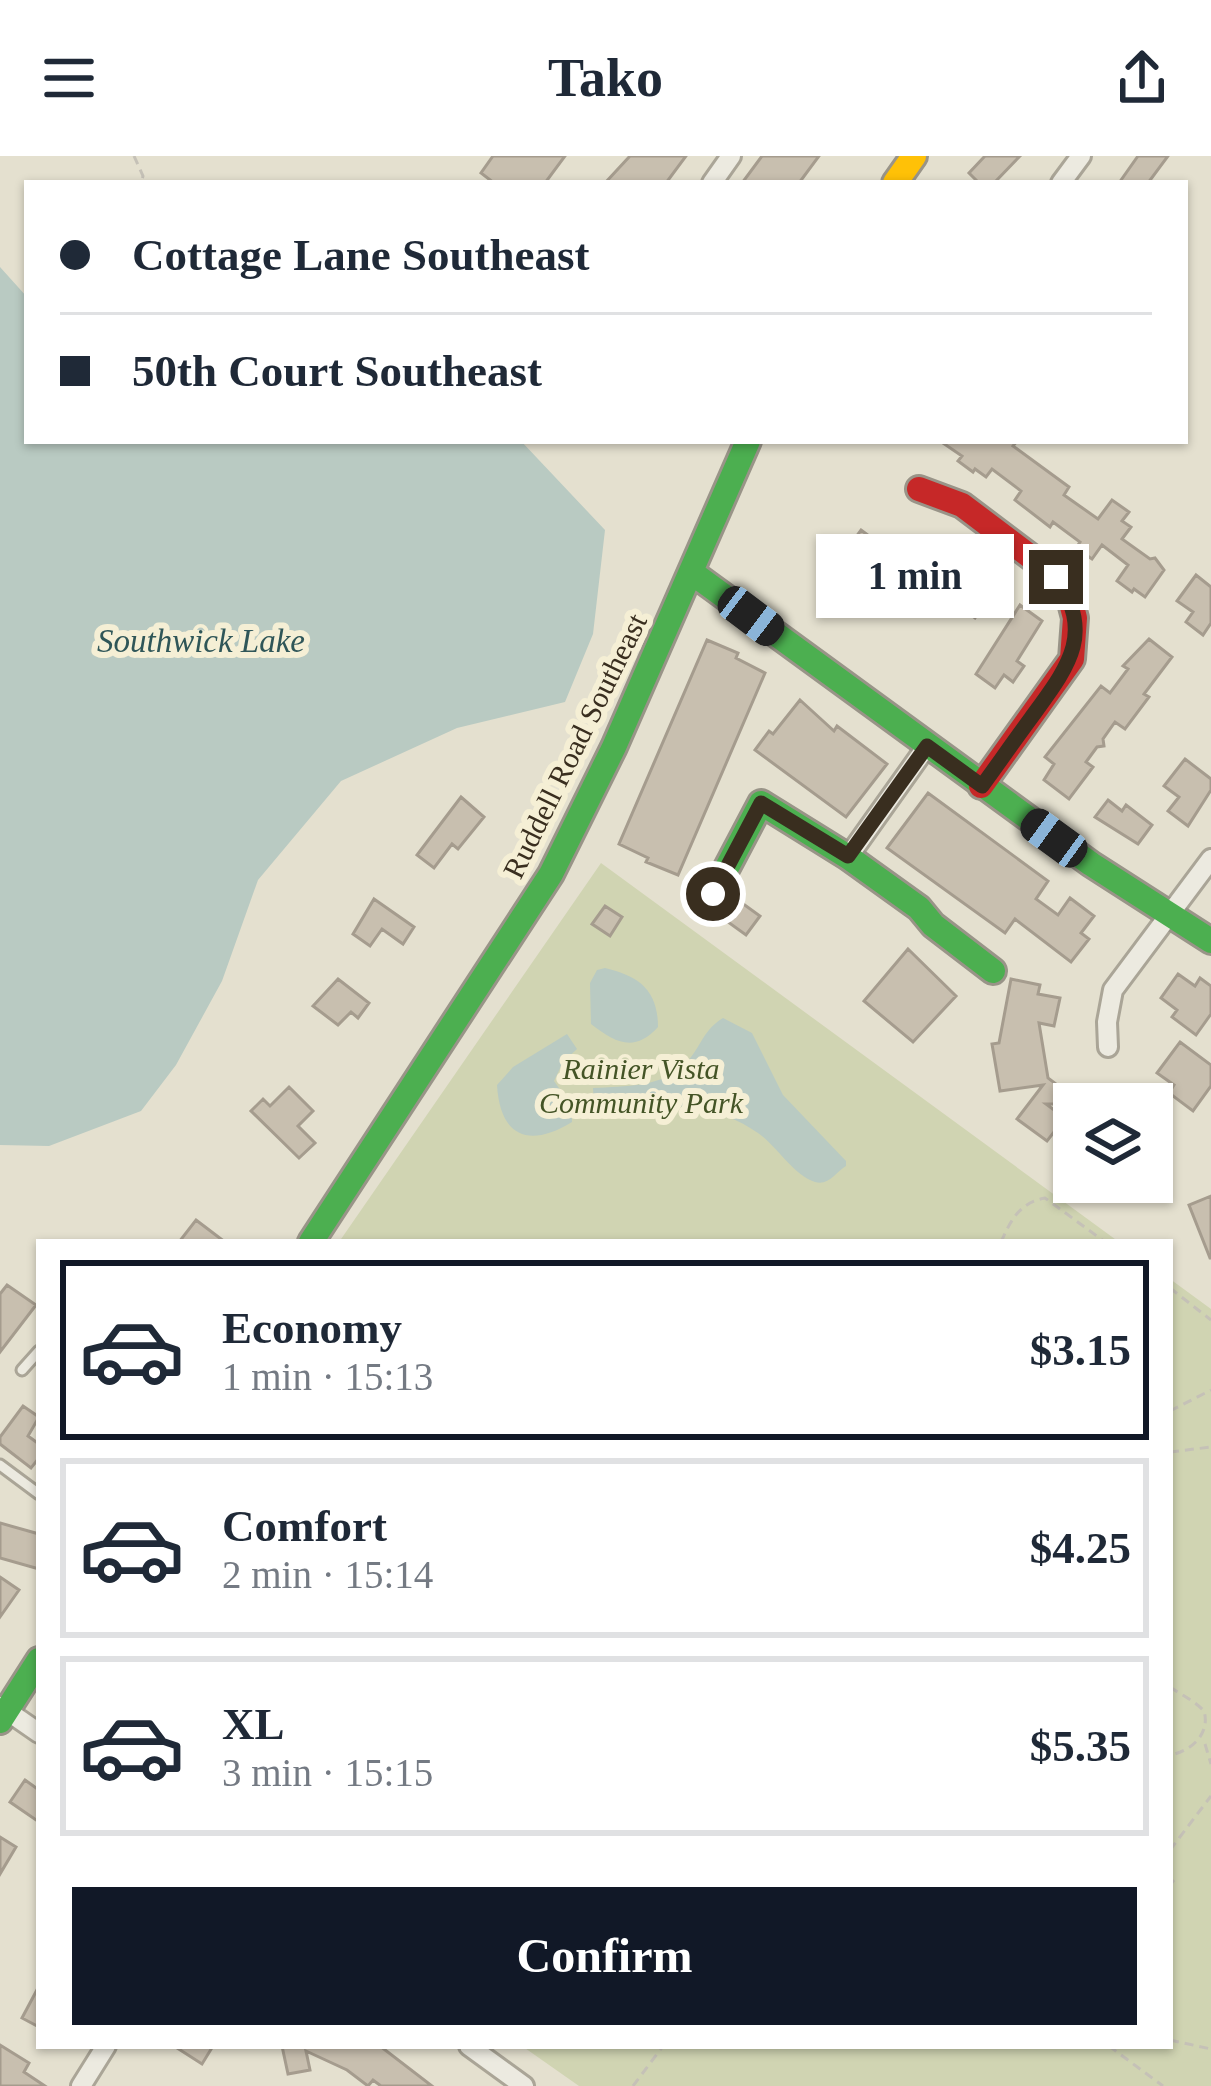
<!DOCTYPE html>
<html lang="en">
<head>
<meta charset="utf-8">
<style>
	:root { --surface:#fff; --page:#f6f6f7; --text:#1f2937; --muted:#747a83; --line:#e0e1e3; --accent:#111827 }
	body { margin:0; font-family:"Times New Roman",serif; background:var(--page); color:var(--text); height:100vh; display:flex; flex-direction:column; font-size:45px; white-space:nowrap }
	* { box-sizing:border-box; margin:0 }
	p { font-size:39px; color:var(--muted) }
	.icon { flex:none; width:66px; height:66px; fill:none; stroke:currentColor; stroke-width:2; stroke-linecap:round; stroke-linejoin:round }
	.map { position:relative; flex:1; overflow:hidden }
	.sheet { position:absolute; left:36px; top:1083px; width:1137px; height:810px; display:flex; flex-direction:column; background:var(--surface); border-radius:0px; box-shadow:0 3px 9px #0004 }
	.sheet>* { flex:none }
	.banner { position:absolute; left:24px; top:24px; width:1164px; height:264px; border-radius:0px; box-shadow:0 3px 9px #0004; display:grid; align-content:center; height:264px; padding:0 36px; background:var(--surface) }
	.tools { position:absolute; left:1053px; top:927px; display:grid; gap:24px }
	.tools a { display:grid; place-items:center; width:120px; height:120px; border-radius:0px; background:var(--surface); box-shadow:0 3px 9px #0004; font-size:60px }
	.end { position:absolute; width:54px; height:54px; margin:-27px; border:15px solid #392e1f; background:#fff; box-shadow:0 0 0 6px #fff }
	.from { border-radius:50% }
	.bubble { position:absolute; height:84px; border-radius:0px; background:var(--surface); box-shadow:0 3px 9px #0004; font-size:39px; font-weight:700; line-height:84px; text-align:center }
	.car { position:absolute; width:36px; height:72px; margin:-36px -18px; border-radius:15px; box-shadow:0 0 9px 3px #0007; background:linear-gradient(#222 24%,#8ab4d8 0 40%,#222 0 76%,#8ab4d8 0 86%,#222 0) }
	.banner b { display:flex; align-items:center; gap:42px; height:114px; font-size:45px }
	.banner b+b { border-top:3px solid var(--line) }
	.banner i { width:30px; height:30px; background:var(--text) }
	ul { padding:21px 0 0; list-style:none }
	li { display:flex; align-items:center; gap:36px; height:180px; margin:0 24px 18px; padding:0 12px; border:6px solid var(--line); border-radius:0px }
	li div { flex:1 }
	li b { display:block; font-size:45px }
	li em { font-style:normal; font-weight:700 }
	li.on { border-color:var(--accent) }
	li>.icon { width:108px; height:108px; stroke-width:1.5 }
	.cta { display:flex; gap:24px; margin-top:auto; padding:24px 36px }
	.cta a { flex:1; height:138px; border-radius:0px; background:var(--accent); color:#fff; font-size:48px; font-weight:700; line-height:138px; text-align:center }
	header { display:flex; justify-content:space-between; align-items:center; height:156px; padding:0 36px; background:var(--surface); font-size:54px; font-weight:700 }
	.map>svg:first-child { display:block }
	.green { fill:#d0d4b2 }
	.water { fill:#b9cac2 }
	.building { fill:#c8bfaf; stroke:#a59c8e; stroke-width:3 }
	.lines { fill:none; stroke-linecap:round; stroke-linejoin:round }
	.lane-casing { stroke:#aaa597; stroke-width:15 }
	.street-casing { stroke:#aaa597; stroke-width:24 }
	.fast-casing { stroke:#999488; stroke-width:30 }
	.slow-casing { stroke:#999488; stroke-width:30 }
	.jam-casing { stroke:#999488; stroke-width:30 }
	.path { stroke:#c5c1b7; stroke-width:3; stroke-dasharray:9 6; stroke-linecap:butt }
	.lane { stroke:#eceae0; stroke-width:9 }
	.street { stroke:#eceae0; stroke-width:18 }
	.fast { stroke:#4caf50; stroke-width:24 }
	.slow { stroke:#ffc107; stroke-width:24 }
	.jam { stroke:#c62828; stroke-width:24 }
	.route { stroke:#392e1f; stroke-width:15 }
	.labels { text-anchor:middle; stroke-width:12; stroke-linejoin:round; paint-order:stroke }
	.street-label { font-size:30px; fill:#392e1f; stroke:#f5efd5 }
	.park-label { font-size:30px; font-style:italic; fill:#445426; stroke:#f5efd5 }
	.water-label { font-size:33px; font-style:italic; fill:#2f5658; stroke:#f5efd5 }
</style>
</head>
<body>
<header><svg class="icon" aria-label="menu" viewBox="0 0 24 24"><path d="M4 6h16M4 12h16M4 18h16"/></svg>Tako<svg class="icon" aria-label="share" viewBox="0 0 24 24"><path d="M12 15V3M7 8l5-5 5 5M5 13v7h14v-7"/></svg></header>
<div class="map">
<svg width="1211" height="1930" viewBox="0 0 1211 1930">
	<rect width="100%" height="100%" fill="#e4e0cf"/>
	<path class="green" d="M601,707L1119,1086H339Z
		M1170,1123L1211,1153V1930H579L522,1890H1170Z"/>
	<path class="water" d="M0,111L27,141V285H521L605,374L593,478L565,546L457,572L341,625L258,724L222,825L176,909L141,955L49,990L0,989Z
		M605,812C639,820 658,834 658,871C634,897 616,887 591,868L590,827L597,814Z
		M723,862L752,877L783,939L846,1005V1010C836,1016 829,1030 815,1026C793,1019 777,990 758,977C711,943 649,949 594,948L593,932C625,930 662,932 686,907C701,891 703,874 723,862Z
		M567,878L577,893L563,906L554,925L571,949L572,966C528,993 500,980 497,929L513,911Z"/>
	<path class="building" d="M493,0H565L545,27H494L481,17Z
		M630,0H686L666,27H605Z
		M762,0H819L799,27H742Z
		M985,0H1020L994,27H979L969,17Z
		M1138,0H1168L1148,27H1119Z
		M940,285H1017L1013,290L1069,331L1064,339L1098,363L1112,344L1129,356L1122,365L1131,371L1122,383L1150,403L1155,402L1164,414L1145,441L1134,433L1132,436L1117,425L1128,409L1102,389L1092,403L1076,392L1080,386L1053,366L1050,371L1015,344L1021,335L992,313L986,321L975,313L973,316L958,305L962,300Z
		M861,374L908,409L921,392L955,421L966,412L980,423L986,415L1002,426L975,462L933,430L925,441L917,434L911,436L909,429L883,409L876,418L845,396Z
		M1196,419L1211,431V467L1203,479L1186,466L1193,456L1177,445Z
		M1020,449L1042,465L1017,505L1024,510L1013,526L1004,519L995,532L976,518Z
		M1149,483L1172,501L1144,538L1149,541L1125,573L1115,566L1103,583L1104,590L1097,591L1086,606L1093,611L1069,643L1044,624L1054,608L1045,601L1101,530L1110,537L1128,513L1123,510Z
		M707,484L738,497L736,502L765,517L678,719L646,706L648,702L619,688Z
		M800,544L834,575L837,570L887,608L846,661L755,594L769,575L773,578Z
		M1185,603L1211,623V634L1188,670L1168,655L1179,641L1164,630Z
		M928,637L1048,725L1036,743L1058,759L1070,742L1094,760L1081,777L1089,783L1071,806L1015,763L1005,777L887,692Z
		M461,641L484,661L458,693L452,688L434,712L417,699Z
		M1108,644L1122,655L1126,649L1152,669L1138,688L1095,661Z
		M735,742L760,760L746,779L721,761Z
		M374,743L414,771L403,788L382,773L370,790L353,778Z
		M605,750L622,761L610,780L592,768Z
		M908,793L956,840L913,886L864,845Z
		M1178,818L1195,830L1200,822L1211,830V858L1196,879L1172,861L1177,854L1161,842Z
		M338,823L369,847L358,862L351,856L338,869L313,850Z
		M1011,823L1040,829L1038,838L1060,842L1054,870L1039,867L1048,922L1082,948H1046L1065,962L1047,985L1017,963L1043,929L1000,935L992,888L999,887Z
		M1180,886L1211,909V930L1193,955L1169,937L1174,929L1157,917Z
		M289,931L313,955L298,970L315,987L299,1002L251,955L263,943L270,950Z
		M1211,1040V1102H1210L1189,1049Z
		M196,1064L225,1086H179Z
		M7,1129L36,1149L0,1196V1138Z
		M23,1250L39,1261L28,1280L39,1288V1302L31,1312L0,1288V1281Z
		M0,1367L39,1378V1413L0,1402Z
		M0,1421L19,1434L0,1461Z
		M25,1624L39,1634V1666L10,1646Z
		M0,1681L16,1691L0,1718Z
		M39,1830V1871L22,1862Z
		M0,1889L29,1907L24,1916L45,1930H0Z
		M174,1890H213L202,1908Z
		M282,1890H380L432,1930H381L373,1924L368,1930L347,1914L306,1895L310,1914L288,1918Z"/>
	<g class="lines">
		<defs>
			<path id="lane" d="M22,1214L39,1195
				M0,1309L39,1338"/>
			<path id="street" d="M712,27L731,0
				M1061,27L1081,0
				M848,701L927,590
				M1108,891L1107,866L1113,834L1211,703
				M0,1550L39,1577
				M469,1890L524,1930
				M81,1930L106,1890"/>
			<path id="fast" d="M691,416L1091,708L1211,785
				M713,738L761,647L848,701L919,752L933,769L993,815
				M311,1086L551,718L614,591L748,285
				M0,1565L39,1504"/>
			<path id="slow" d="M895,27L914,0"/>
			<path id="jam" d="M919,333L962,349L1056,420L1069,439L1075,462L1072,503L981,630"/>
		</defs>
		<use href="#lane" class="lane-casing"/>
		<use href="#street" class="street-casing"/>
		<use href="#fast" class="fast-casing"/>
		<use href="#slow" class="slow-casing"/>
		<use href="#jam" class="jam-casing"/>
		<path class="path" d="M134,0L143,20L141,27
			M1001,1086C1011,1064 1019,1047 1045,1042L1105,1086
			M1170,1132L1211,1164
			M1170,1255L1211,1234
			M1170,1296L1211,1291
			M1170,1531C1180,1538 1195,1545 1204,1555C1211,1579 1189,1596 1170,1599
			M1205,1588L1211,1608
			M1170,1694L1211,1640
			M1170,1729L1174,1724
			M1170,1884L1211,1893
			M1109,1890L1163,1930
			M633,1930L663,1890"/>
		<use href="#lane" class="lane"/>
		<use href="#street" class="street"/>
		<use href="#fast" class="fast"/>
		<use href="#slow" class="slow"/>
		<use href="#jam" class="jam"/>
	</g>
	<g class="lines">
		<path class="route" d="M713,738L761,647L848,700L927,590L982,630C998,608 1014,585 1031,562C1067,512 1096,479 1056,421"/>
	</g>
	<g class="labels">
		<g class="street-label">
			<text transform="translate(575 590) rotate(-64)" y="10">Ruddell Road Southeast</text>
		</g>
		<g class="park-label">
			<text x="641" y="923">Rainier Vista<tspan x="641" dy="34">Community Park</tspan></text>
		</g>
		<g class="water-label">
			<text x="201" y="496">Southwick Lake</text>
		</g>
	</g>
</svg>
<div class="tools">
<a><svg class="icon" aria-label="layers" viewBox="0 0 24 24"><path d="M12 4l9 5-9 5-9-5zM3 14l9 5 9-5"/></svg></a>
</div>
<i class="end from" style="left:713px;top:738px"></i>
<i class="end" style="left:1056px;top:421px"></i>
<div class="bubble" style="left:816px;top:378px;width:198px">1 min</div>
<i class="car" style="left:751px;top:460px;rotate:127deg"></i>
<i class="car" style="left:1054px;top:682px;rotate:306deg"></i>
<div class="banner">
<b><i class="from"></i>Cottage Lane Southeast</b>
<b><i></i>50th Court Southeast</b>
</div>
<section class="sheet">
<ul>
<li class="on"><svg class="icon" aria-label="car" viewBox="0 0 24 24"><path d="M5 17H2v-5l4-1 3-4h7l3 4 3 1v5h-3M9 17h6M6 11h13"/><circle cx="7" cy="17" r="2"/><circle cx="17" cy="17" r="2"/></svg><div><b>Economy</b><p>1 min · 15:13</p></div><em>$3.15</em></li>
<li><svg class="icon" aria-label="car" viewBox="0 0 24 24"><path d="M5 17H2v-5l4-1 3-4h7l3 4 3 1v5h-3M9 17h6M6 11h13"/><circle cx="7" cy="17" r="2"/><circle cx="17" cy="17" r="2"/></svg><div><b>Comfort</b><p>2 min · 15:14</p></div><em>$4.25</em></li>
<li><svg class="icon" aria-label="car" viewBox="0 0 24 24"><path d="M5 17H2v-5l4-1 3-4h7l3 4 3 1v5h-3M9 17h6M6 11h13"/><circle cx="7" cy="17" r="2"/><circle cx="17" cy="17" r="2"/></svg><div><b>XL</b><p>3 min · 15:15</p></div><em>$5.35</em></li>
</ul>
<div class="cta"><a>Confirm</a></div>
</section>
</div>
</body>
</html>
